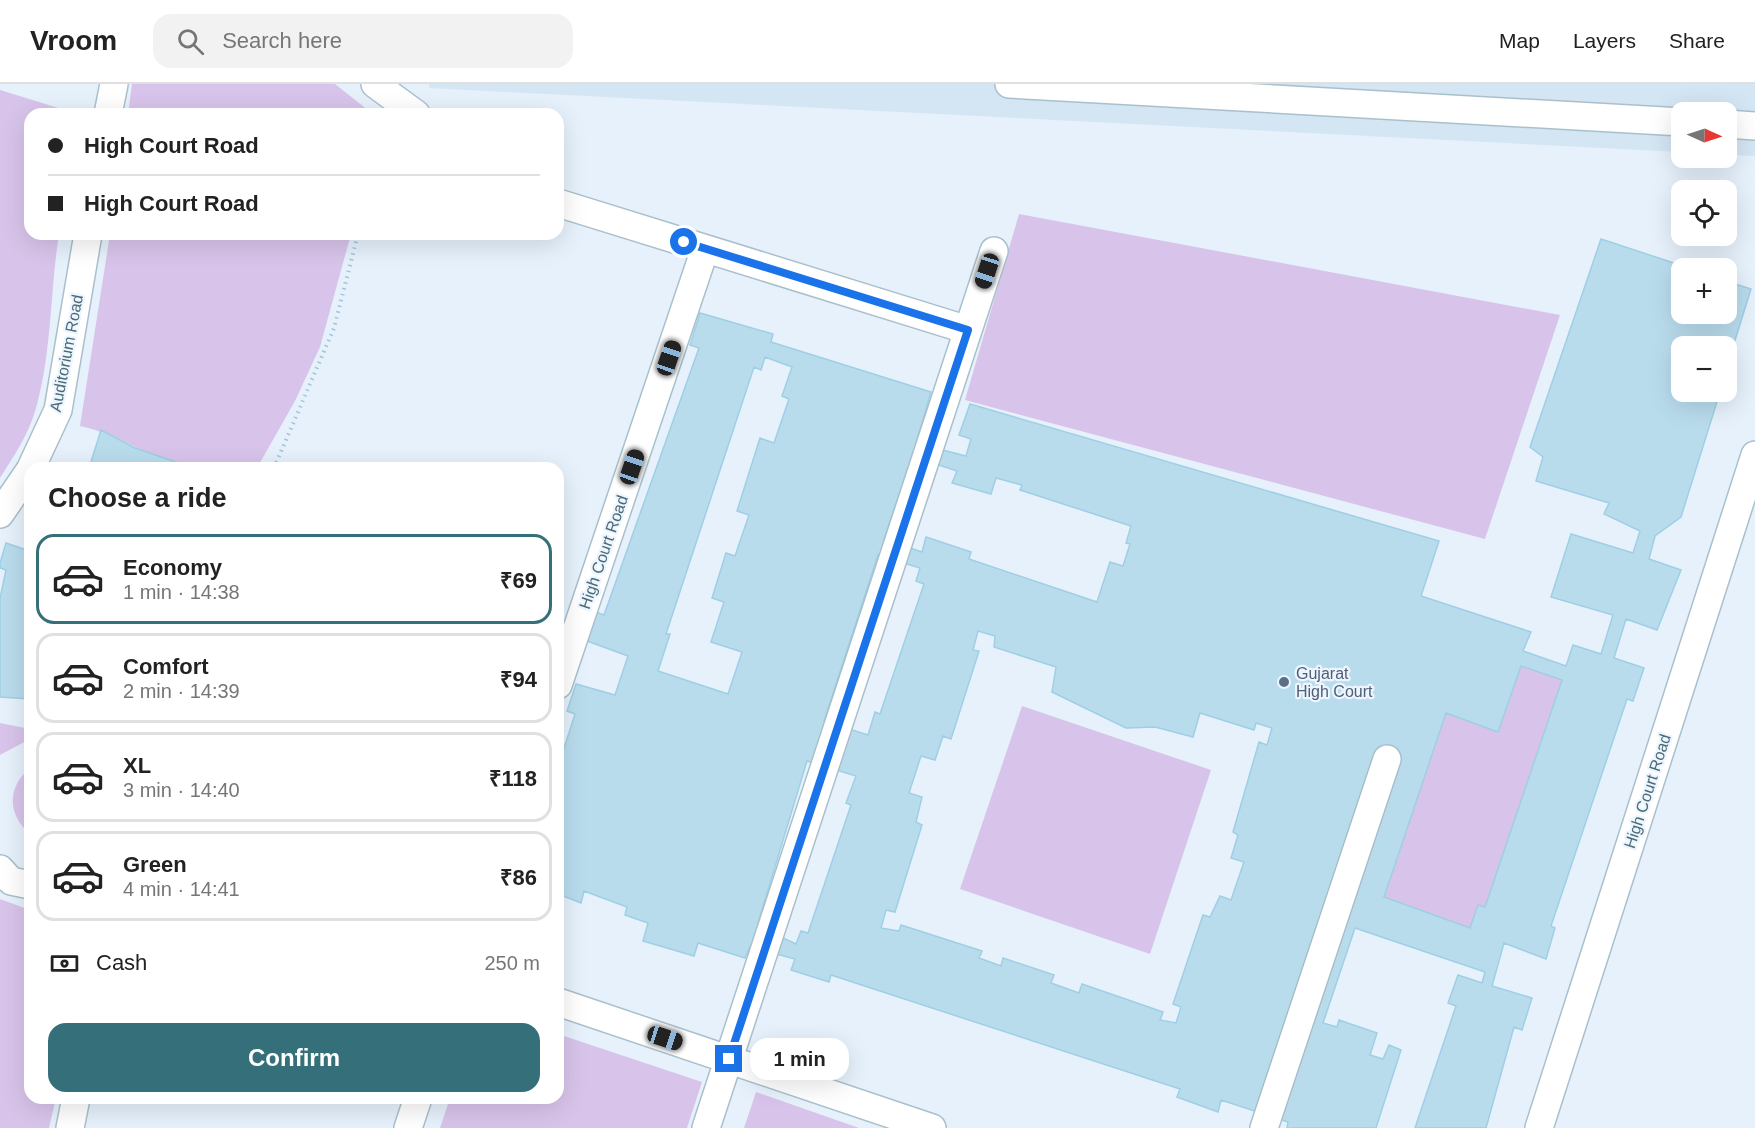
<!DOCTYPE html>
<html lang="en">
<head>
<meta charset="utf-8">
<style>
	:root { --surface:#fff; --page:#f2f2f2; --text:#222; --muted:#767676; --line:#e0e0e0; --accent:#35707a }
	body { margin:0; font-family:Arial,sans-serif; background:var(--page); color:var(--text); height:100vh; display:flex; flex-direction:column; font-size:22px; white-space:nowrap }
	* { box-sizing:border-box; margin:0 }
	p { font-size:20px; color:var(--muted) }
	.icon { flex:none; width:33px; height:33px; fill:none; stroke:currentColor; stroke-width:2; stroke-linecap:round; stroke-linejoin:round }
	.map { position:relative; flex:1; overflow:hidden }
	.side { position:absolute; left:24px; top:378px; width:540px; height:642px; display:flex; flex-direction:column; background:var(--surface); border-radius:18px; box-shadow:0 6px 24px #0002 }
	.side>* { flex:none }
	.hud { position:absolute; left:24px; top:24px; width:540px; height:132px; border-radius:18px; box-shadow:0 6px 24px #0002; display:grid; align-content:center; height:132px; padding:0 24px; background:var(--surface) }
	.needle { width:39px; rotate:93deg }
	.controls { position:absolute; left:1671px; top:18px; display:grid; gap:12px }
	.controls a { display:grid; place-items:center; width:66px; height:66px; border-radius:12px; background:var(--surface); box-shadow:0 6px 24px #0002; font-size:30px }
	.end { position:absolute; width:27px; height:27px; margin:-14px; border:8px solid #1a73e8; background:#fff; box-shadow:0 0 0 3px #fff }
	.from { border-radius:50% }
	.bubble { position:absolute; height:42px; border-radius:18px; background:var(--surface); box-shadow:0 6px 24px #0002; font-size:20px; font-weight:700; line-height:42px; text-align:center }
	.car { position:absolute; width:18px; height:36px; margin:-18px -9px; border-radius:8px; box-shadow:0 0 4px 2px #0007; background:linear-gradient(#222 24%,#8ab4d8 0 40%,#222 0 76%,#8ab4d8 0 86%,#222 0) }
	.hud b { display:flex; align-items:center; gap:21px; height:57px; font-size:22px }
	.hud b+b { border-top:2px solid var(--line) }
	.hud i { width:15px; height:15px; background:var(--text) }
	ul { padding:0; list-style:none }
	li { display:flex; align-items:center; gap:18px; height:90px; margin:0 12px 9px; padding:0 12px; border:3px solid var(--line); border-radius:18px }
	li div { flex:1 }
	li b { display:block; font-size:22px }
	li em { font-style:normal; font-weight:700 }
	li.active { border-color:var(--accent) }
	li>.icon { width:54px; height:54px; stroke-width:1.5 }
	h2 { padding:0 24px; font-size:27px; line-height:72px }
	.pay { display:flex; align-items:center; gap:15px; height:66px; padding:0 24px; font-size:22px }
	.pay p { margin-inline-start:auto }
	.action { display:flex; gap:12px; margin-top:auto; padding:12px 24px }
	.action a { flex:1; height:69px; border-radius:18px; background:var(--accent); color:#fff; font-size:24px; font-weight:700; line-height:69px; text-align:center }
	header { display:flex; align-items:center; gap:36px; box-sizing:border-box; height:84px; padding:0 30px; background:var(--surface); border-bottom:2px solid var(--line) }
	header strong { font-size:28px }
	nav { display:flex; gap:33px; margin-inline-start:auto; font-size:21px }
	.search { width:420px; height:54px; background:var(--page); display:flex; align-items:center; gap:15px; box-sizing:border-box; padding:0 21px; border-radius:18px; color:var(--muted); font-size:22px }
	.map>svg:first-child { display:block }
	.residential { fill:#d4e5f4 }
	.green { fill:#d8c4ea }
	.building { fill:#b9dced; stroke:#9ecfe4; stroke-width:1.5; fill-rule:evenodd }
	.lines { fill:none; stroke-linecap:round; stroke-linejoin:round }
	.street-casing { stroke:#a9c0cc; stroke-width:30 }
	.path { stroke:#a1c6d7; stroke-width:4; stroke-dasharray:1.5 4.5; stroke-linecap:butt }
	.street { stroke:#fff; stroke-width:27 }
	.route { stroke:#1a73e8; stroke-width:8 }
	.service-dot { fill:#5c6f8a; stroke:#edf5ff; stroke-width:2 }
	.labels { text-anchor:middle; stroke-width:4.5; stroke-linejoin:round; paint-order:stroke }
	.street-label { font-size:16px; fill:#4b6a76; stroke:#edf5ff }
	.service-label { font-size:16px; fill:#4e5e75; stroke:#edf5ff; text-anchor:start }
</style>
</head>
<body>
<header>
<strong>Vroom</strong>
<div class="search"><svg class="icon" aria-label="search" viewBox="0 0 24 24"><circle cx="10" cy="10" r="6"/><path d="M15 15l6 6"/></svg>Search here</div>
<nav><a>Map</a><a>Layers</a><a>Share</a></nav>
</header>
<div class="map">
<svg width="1755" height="1044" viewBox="0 0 1755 1044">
	<rect width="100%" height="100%" fill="#e6f1fc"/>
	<path class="residential" d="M429,0H1755V72L1727,71L1726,28H1682L1681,68L429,4Z"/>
	<path class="green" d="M132,0H335L373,30H128Z
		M0,6L78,30H30V150H59C50,207 52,268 36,324C29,350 14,372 0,394Z
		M1019,130L1560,231L1485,455L965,316Z
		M110,150H351L320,263L295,317L257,384C237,384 213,387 192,384C152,376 119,350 80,342Z
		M1521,582L1562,596L1485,823L1478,821L1470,844L1384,813L1446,629L1498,647Z
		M1022,622L1211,686L1150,870L960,805Z
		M0,639L30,645V655L0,671Z
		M30,684V750C7,730 7,703 30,684Z
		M0,815L30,826V1014H56L49,1044H0Z
		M558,950L702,998L687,1044H440L450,1014H558Z
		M756,1008L859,1044H744Z"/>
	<path class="building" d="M1601,155L1689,184H1682V230H1726V197L1751,205L1726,285V262H1682V308H1720L1681,433L1655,452L1649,475L1681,486L1657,546L1626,535L1614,574L1644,584L1633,617L1627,615L1551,842L1555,844L1546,875L1504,859L1492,902L1532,914L1522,946L1514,943L1486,1044H1415L1456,922L1448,919L1458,891L1482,899L1485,888L1355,844L1323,939L1337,943L1339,936L1377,949L1370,971L1383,975L1389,961L1401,966L1376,1044H1287L1288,1038L1221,1016L1218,1028L1177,1013L1180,1005L831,891L829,898L791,886L795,875L750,863L745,874L698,859L694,872L643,857L648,839L625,831L627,823L584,807L581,819L558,810V683L575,630L567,627L576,600L615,611L628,572L587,557L596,528L604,531L699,264L690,261L700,229L773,250L771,258L931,308L916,359L966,372L971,355L959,351L970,320L1439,457L1421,512L1531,548L1523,567L1566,582L1573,561L1601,570L1613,531L1551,513L1571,450L1633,469L1640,447L1604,430L1609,419L1536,397L1543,373L1530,363ZM765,273L792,283L782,312L789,315L774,359L760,354L737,427L749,431L735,472L726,469L712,514L724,518L711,558L742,568L728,610L658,587L670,550H666L754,283L761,286ZM912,372L957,387L952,399L991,410L996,394L1022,401L1020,406L1131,442L1126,459L1130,460L1123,482L1110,478L1097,518L969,475L971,468L926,453L922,468L884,455ZM878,471L920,484L916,497L924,500L880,630L875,628L868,651L824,637ZM978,547L995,552L994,563L1056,583L1052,608L1126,644L1155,643L1193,653L1200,629L1254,646L1256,639L1272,644L1267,661L1259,658L1233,748L1238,751L1231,774L1244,778L1231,816L1220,812L1210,833L1203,831L1173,920L1181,923L1176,939L1160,936L1163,928L1082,900L1079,909L1051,899L1054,891L1003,874L1001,882L979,874L982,867L901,841L899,847L881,844L886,826L895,828L922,741L916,738L922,713L909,709L921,672L935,676L943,652L951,655L979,567L973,566ZM1521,582L1562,596L1485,823L1478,821L1470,844L1384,813L1446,629L1498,648ZM807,677L856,692L846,719L851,721L808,849L801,847L796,860L781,853L768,840L758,839Z
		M101,346L135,364L193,384H89Z
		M6,459L30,467V615L0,613V514L6,486L0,484V479Z"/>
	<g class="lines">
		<defs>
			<path id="street" d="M375,0L416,30
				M1009,0L1682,38
				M108,30L114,0
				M1726,40L1755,42
				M558,119L968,246
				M31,384L58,326L88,150
				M0,430L30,386
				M558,601L705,165
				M0,785L11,797L30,801
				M558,918L932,1044
				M70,1044L76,1014
				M408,1044L418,1014
				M706,1044L994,167
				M1264,1044L1387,675
				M1539,1044L1755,371"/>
		</defs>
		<use href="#street" class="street-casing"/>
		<path class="path" d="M274,384L334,244L358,150"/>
		<use href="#street" class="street"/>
	</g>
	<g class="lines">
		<path class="route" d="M684,158L968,246L729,975"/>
	</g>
	<circle class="service-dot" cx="1284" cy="598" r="6"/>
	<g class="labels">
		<g class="street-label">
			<text transform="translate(66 269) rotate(-79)" y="6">Auditorium Road</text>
			<text transform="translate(603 468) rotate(-71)" y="6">High Court Road</text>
			<text transform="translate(1647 707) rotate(-72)" y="6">High Court Road</text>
		</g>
		<g class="service-label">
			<text x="1296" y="595">Gujarat<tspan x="1296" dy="18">High Court</tspan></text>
		</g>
	</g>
</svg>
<div class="controls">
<a><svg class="needle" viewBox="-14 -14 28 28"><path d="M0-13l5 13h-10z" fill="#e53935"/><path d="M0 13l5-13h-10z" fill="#767676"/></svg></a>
<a><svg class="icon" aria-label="locate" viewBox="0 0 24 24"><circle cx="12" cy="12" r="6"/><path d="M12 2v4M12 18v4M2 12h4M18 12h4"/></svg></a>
<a>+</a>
<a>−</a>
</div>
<i class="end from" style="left:684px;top:158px"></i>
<i class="end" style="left:729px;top:975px"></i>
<div class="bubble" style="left:750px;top:954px;width:99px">1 min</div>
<i class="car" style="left:987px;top:187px;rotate:198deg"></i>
<i class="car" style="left:669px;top:274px;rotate:19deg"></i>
<i class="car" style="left:632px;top:383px;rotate:19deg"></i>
<i class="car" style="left:665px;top:954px;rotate:108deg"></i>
<div class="hud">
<b><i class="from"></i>High Court Road</b>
<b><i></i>High Court Road</b>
</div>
<section class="side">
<h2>Choose a ride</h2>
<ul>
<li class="active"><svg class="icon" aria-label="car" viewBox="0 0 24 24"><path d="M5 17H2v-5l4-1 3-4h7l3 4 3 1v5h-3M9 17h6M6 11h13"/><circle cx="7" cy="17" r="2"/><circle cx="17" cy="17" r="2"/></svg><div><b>Economy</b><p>1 min · 14:38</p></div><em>₹69</em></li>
<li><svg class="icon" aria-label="car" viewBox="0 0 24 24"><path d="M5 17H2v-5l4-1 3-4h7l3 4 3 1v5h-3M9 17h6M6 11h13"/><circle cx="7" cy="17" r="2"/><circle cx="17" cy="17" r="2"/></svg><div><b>Comfort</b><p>2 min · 14:39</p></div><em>₹94</em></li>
<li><svg class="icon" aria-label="car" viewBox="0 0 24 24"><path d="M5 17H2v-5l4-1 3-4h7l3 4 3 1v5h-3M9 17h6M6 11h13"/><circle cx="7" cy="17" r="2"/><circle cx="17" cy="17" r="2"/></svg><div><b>XL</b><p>3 min · 14:40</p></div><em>₹118</em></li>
<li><svg class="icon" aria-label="car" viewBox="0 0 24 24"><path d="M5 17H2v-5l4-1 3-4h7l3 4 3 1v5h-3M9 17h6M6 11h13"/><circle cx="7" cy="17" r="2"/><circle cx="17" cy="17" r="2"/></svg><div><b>Green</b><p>4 min · 14:41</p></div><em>₹86</em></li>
</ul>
<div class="pay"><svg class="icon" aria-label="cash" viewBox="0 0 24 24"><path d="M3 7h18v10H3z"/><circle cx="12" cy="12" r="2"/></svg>Cash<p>250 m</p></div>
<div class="action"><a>Confirm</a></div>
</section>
</div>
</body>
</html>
